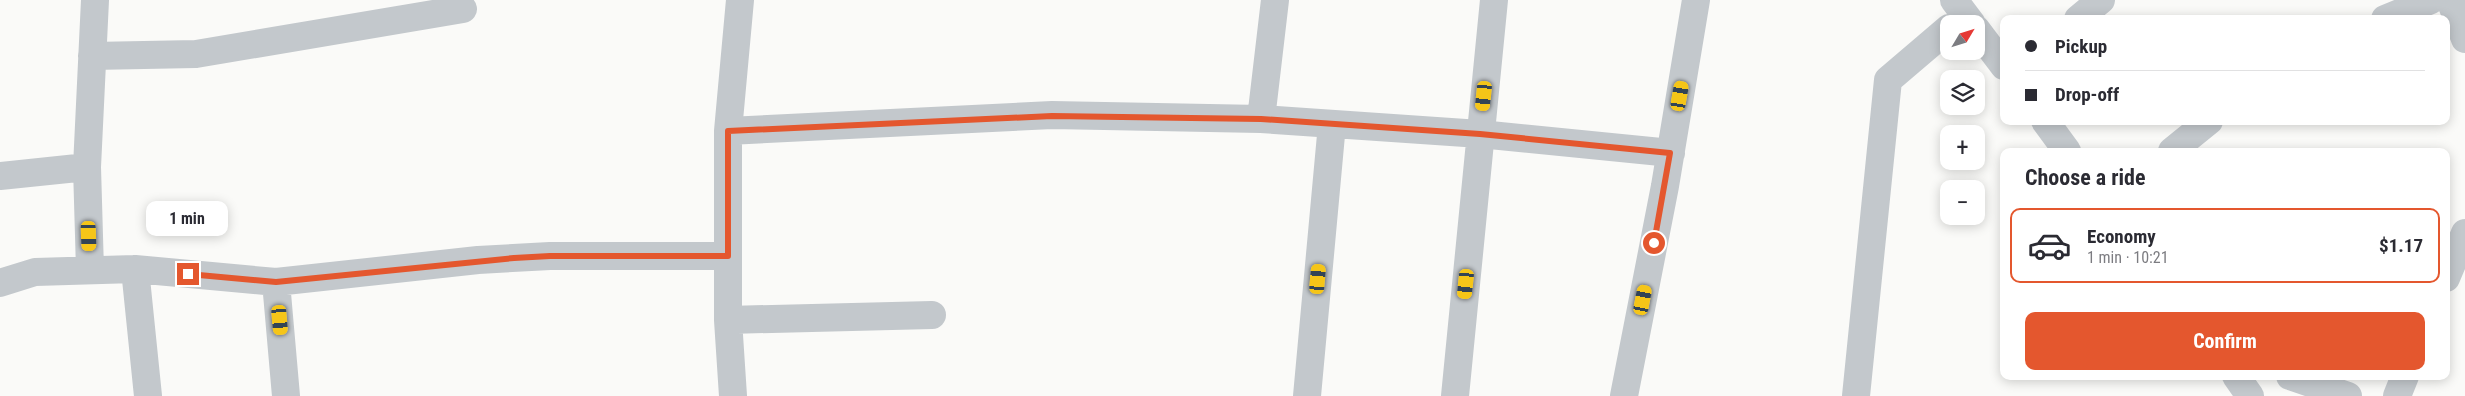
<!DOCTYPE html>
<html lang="en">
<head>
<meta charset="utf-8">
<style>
	:root { --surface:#fff; --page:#f2f2f3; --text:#2b2b33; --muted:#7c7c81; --line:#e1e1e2; --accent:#e4572e }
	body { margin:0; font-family:"Roboto Condensed",sans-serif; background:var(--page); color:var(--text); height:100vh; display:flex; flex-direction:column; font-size:19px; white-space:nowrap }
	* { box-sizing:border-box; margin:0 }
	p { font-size:16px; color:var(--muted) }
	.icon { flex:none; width:28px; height:28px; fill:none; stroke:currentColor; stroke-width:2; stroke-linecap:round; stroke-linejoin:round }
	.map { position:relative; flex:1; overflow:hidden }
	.side { position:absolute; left:2000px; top:148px; width:450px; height:232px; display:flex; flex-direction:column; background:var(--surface); border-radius:10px; box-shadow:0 2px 12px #0003 }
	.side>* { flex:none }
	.guide { position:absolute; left:2000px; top:15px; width:450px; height:110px; border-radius:10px; box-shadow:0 2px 12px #0003; display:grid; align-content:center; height:110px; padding:0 25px; background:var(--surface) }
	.needle { width:32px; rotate:52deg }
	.tools { position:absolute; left:1940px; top:15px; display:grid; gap:10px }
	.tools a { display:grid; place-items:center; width:45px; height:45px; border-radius:10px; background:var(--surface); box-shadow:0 2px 12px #0003; font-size:25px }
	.end { position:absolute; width:22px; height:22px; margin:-11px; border:6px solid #e4572e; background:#fff; box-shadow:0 0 0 2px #fff }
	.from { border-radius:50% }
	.bubble { position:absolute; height:35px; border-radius:10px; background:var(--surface); box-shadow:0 2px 12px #0003; font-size:16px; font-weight:700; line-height:35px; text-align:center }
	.car { position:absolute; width:15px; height:30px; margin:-15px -8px; border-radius:6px; box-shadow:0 0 4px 1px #0007; background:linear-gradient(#f5c518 24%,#345 0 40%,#f5c518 0 76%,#345 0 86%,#f5c518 0) }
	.guide b { display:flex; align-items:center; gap:18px; height:48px; font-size:19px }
	.guide b+b { border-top:1px solid var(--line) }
	.guide i { width:12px; height:12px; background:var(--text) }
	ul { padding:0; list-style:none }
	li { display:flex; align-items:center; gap:15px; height:75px; margin:0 10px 8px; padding:0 15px; border:2px solid transparent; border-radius:10px }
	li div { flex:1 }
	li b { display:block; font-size:19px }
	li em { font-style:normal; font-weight:700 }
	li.on { border-color:var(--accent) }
	li>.icon { width:45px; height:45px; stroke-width:1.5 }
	h2 { padding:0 25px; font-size:22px; line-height:60px }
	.primary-button { display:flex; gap:10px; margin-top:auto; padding:10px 25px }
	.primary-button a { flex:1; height:58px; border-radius:10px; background:var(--accent); color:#fff; font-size:20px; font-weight:700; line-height:58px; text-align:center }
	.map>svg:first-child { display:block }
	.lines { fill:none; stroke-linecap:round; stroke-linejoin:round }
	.minor { stroke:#c3c8cc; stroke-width:28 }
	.route { stroke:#e4572e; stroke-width:6 }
</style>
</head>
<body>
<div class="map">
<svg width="2465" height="396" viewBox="0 0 2465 396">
	<rect width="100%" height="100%" fill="#fafaf8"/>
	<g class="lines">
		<path class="minor" d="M1954,0L1972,24
			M2450,0L2465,39
			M2078,19L2101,0
			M2385,19L2431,0
			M1976,29L2004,66
			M92,56L196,54L463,9
			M1261,119L1275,0
			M2045,121L2067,151
			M728,131L1052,115L1261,119L1480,134L1671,153
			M2172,151L2209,121
			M0,176L87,167
			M135,269L148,396
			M90,270L87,167L95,0
			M2446,278L2465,233
			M276,282L286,396
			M0,283L35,272L135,269L276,282L478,260L550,256H728
			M728,320L932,315
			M2236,376L2250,396
			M2290,376L2348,396
			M733,396L728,320V131L740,0
			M1307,396L1332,124
			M1455,396L1494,0
			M1624,396L1665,186L1696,0
			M1856,396L1888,80L1949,28
			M2397,396L2405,376"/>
	</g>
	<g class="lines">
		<path class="route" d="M188,274L276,282L514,258L550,256H728V131L1052,116L1261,119L1480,134L1670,153L1654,243"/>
	</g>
</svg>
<div class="tools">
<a><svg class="needle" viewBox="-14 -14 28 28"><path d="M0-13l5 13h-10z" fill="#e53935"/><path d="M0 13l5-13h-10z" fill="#7c7c81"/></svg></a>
<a><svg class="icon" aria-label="layers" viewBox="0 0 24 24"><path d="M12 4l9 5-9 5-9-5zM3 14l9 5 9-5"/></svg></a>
<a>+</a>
<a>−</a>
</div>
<i class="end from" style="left:1654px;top:243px"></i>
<i class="end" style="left:188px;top:274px"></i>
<div class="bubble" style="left:146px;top:201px;width:82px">1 min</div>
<i class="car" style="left:1484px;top:96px;rotate:186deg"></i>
<i class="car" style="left:1680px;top:96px;rotate:10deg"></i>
<i class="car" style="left:89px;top:236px;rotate:178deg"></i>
<i class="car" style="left:1318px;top:279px;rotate:5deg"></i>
<i class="car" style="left:1466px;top:284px;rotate:186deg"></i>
<i class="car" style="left:1643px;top:300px;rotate:11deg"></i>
<i class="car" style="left:280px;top:320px;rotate:175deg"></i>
<div class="guide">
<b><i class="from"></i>Pickup</b>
<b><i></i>Drop-off</b>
</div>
<section class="side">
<h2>Choose a ride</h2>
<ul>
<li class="on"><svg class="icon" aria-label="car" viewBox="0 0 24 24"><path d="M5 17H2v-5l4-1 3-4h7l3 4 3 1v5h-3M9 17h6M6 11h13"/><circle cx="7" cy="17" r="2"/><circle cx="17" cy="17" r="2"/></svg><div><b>Economy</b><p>1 min · 10:21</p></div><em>$1.17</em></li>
</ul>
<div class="primary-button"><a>Confirm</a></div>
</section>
</div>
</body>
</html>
